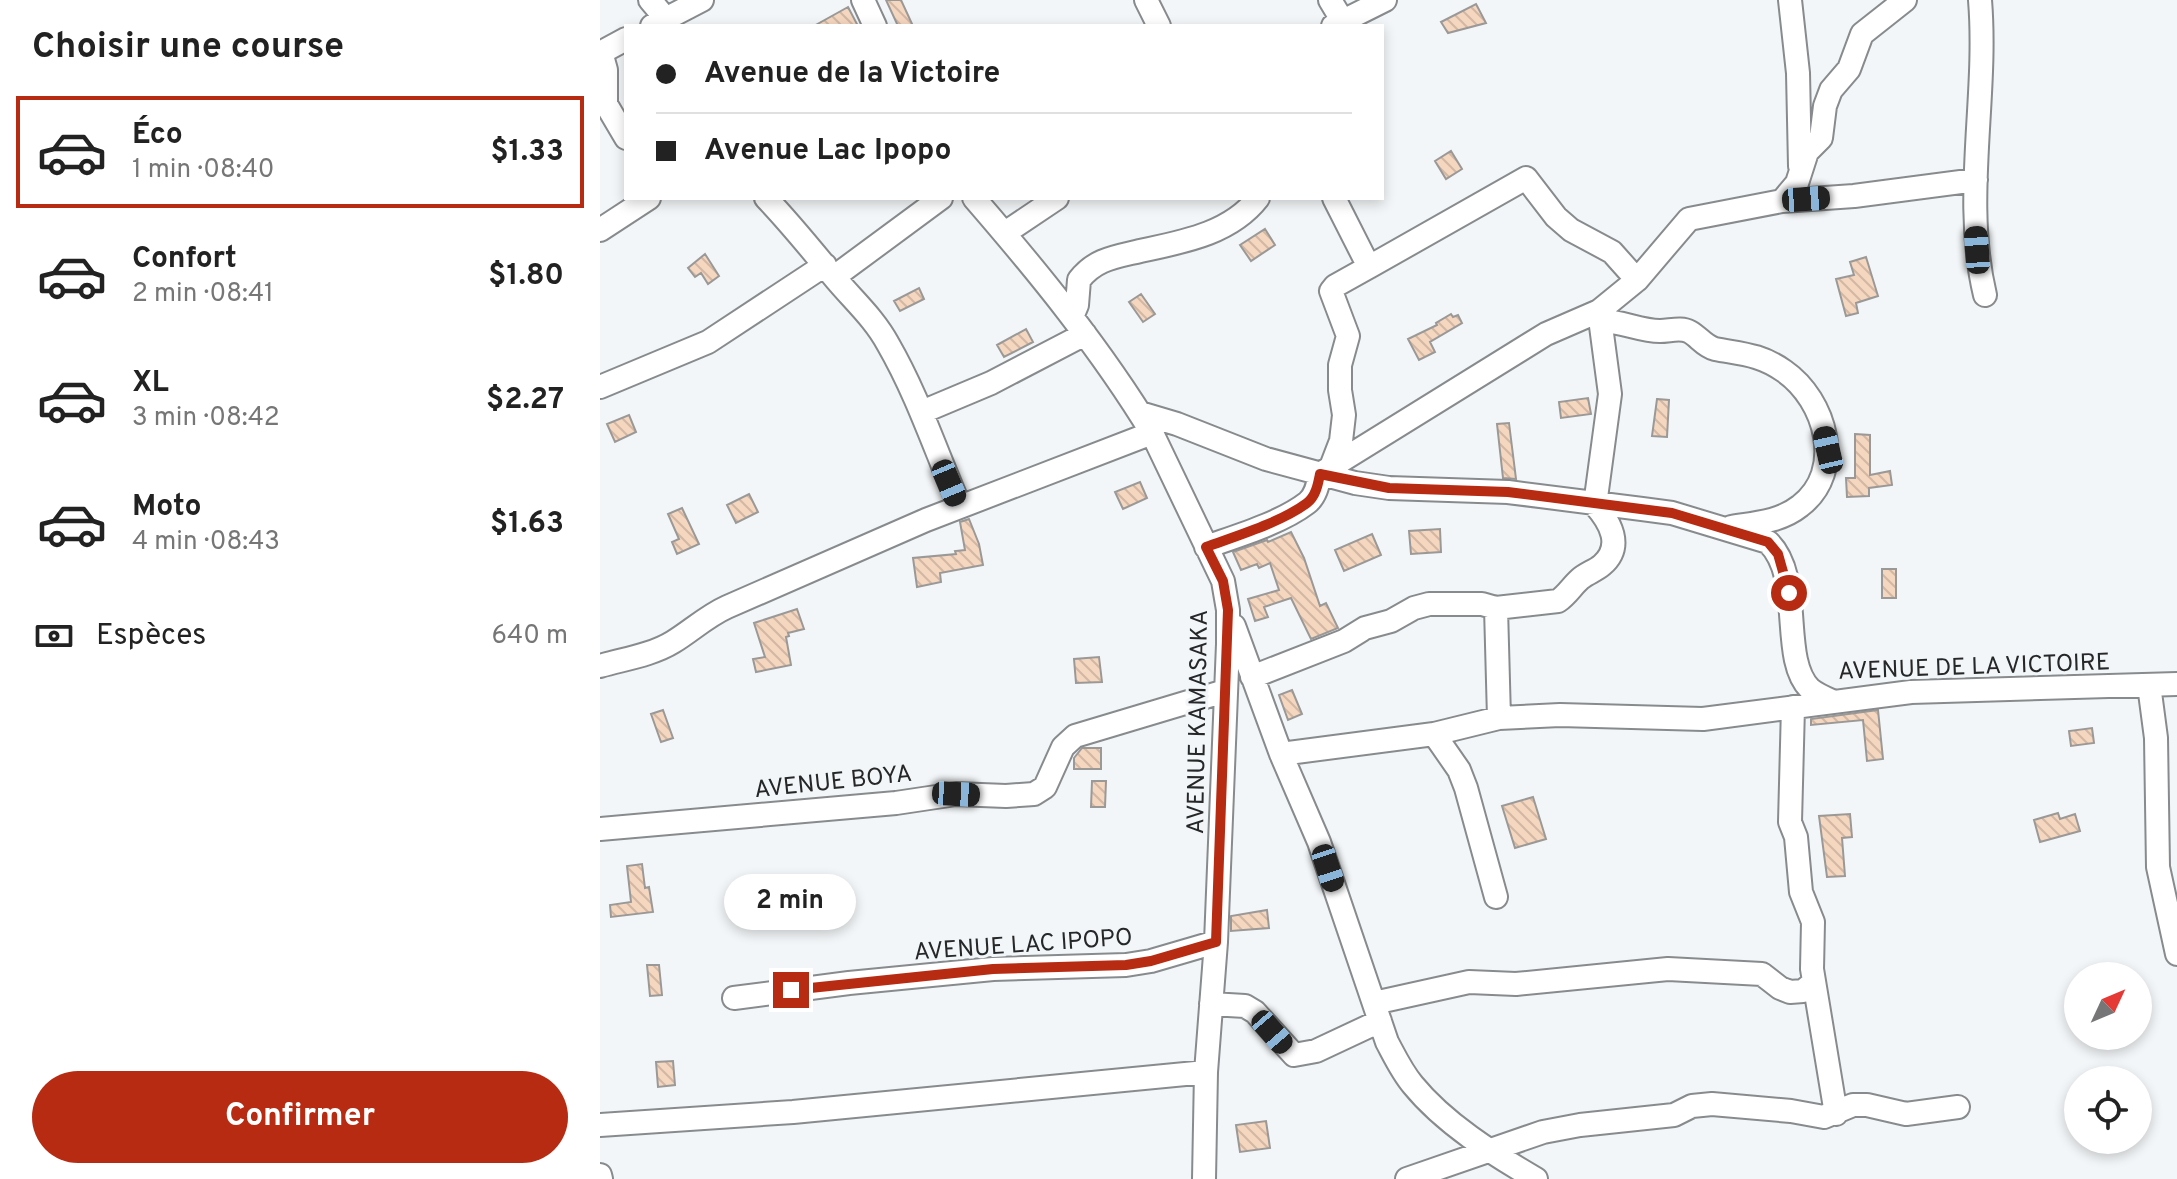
<!DOCTYPE html>
<html lang="fr">
<head>
<meta charset="utf-8">
<style>
	:root { --surface:#fff; --page:#f2f2f2; --text:#222; --muted:#767676; --line:#e0e0e0; --accent:#b72b13 }
	body { margin:0; font-family:Overpass,sans-serif; background:var(--page); color:var(--text); height:100vh; display:flex; flex-direction:column; font-size:30px; white-space:nowrap }
	* { box-sizing:border-box; margin:0 }
	p { font-size:26px; color:var(--muted) }
	.icon { flex:none; width:44px; height:44px; fill:none; stroke:currentColor; stroke-width:2; stroke-linecap:round; stroke-linejoin:round }
	.map { position:relative; flex:1; overflow:hidden }
	.panel { display:flex; flex-direction:column; background:var(--surface); width:600px }
	.panel>* { flex:none }
	.banner { position:absolute; left:24px; top:24px; width:760px; height:176px; border-radius:0px; box-shadow:0 4px 12px #0003; display:grid; align-content:center; height:176px; padding:0 32px; background:var(--surface) }
	.needle { width:52px; rotate:46deg }
	.buttons { position:absolute; left:1464px; top:962px; display:grid; gap:16px }
	.buttons a { display:grid; place-items:center; width:88px; height:88px; border-radius:50%; background:var(--surface); box-shadow:0 4px 12px #0003; font-size:40px }
	.end { position:absolute; width:36px; height:36px; margin:-18px; border:10px solid #b72b13; background:#fff; box-shadow:0 0 0 4px #fff }
	.from { border-radius:50% }
	.bubble { position:absolute; height:56px; border-radius:28px; background:var(--surface); box-shadow:0 4px 12px #0003; font-size:26px; font-weight:700; line-height:56px; text-align:center }
	.car { position:absolute; width:24px; height:48px; margin:-24px -12px; border-radius:10px; box-shadow:0 0 6px 2px #0007; background:linear-gradient(#222 24%,#8ab4d8 0 40%,#222 0 76%,#8ab4d8 0 86%,#222 0) }
	.banner b { display:flex; align-items:center; gap:28px; height:76px; font-size:30px }
	.banner b+b { border-top:2px solid var(--line) }
	.banner i { width:20px; height:20px; background:var(--text) }
	ul { padding:0; list-style:none }
	li { display:flex; align-items:center; gap:24px; height:112px; margin:0 16px 12px; padding:0 16px; border:4px solid transparent; border-radius:0px }
	li div { flex:1 }
	li b { display:block; font-size:30px }
	li em { font-style:normal; font-weight:700 }
	li.active { border-color:var(--accent) }
	li>.icon { width:72px; height:72px; stroke-width:1.5 }
	h2 { padding:0 32px; font-size:36px; line-height:96px }
	.pay { display:flex; align-items:center; gap:20px; height:88px; padding:0 32px; font-size:30px }
	.pay p { margin-inline-start:auto }
	.primary-button { display:flex; gap:16px; margin-top:auto; padding:16px 32px }
	.primary-button a { flex:1; height:92px; border-radius:48px; background:var(--accent); color:#fff; font-size:32px; font-weight:700; line-height:92px; text-align:center }
	main { display:flex; flex:1; min-height:0 }
	.map>svg:first-child { display:block }
	.building { fill:url(#building-back-hatch); stroke:#9b9997; stroke-width:2 }
	.lines { fill:none; stroke-linecap:round; stroke-linejoin:round }
	.minor-casing { stroke:#888b8d; stroke-width:26 }
	.minor { stroke:#fff; stroke-width:22 }
	.route { stroke:#b72b13; stroke-width:10 }
	.labels { text-anchor:middle; stroke-width:6; stroke-linejoin:round; paint-order:stroke }
	.street-label { font-size:24px; fill:#262728; stroke:#f3f6f8 }
</style>
</head>
<body>
<main>
<section class="panel">
<h2>Choisir une course</h2>
<ul>
<li class="active"><svg class="icon" aria-label="car" viewBox="0 0 24 24"><path d="M5 17H2v-5l4-1 3-4h7l3 4 3 1v5h-3M9 17h6M6 11h13"/><circle cx="7" cy="17" r="2"/><circle cx="17" cy="17" r="2"/></svg><div><b>Éco</b><p>1 min · 08:40</p></div><em>$1.33</em></li>
<li><svg class="icon" aria-label="car" viewBox="0 0 24 24"><path d="M5 17H2v-5l4-1 3-4h7l3 4 3 1v5h-3M9 17h6M6 11h13"/><circle cx="7" cy="17" r="2"/><circle cx="17" cy="17" r="2"/></svg><div><b>Confort</b><p>2 min · 08:41</p></div><em>$1.80</em></li>
<li><svg class="icon" aria-label="car" viewBox="0 0 24 24"><path d="M5 17H2v-5l4-1 3-4h7l3 4 3 1v5h-3M9 17h6M6 11h13"/><circle cx="7" cy="17" r="2"/><circle cx="17" cy="17" r="2"/></svg><div><b>XL</b><p>3 min · 08:42</p></div><em>$2.27</em></li>
<li><svg class="icon" aria-label="car" viewBox="0 0 24 24"><path d="M5 17H2v-5l4-1 3-4h7l3 4 3 1v5h-3M9 17h6M6 11h13"/><circle cx="7" cy="17" r="2"/><circle cx="17" cy="17" r="2"/></svg><div><b>Moto</b><p>4 min · 08:43</p></div><em>$1.63</em></li>
</ul>
<div class="pay"><svg class="icon" aria-label="cash" viewBox="0 0 24 24"><path d="M3 7h18v10H3z"/><circle cx="12" cy="12" r="2"/></svg>Espèces<p>640 m</p></div>
<div class="primary-button"><a>Confirmer</a></div>
</section>
<div class="map">
<svg width="1577" height="1179" viewBox="0 0 1577 1179">
	<defs>
		<pattern id="building-back-hatch" width="6" height="6" patternUnits="userSpaceOnUse" patternTransform="scale(2)"><rect width="6" height="6" fill="#f5d6bf"/><path d="M-1 5l2 2M0 0l6 6M5-1l2 2" fill="none" stroke="#d2b8a4"/></pattern>
	</defs>
	<rect width="100%" height="100%" fill="#f3f6f8"/>
	<path class="building" d="M286,0H301L313,26H298Z
		M876,4L886,23L848,33L841,22Z
		M248,7L258,26H214Z
		M851,151L862,169L846,179L835,161Z
		M665,229L675,245L651,261L640,245Z
		M105,254L119,276L108,284L101,273L95,277L88,268Z
		M1266,257L1278,296L1256,303L1258,313L1246,316L1236,279L1254,275L1250,262Z
		M319,288L324,299L300,311L294,301Z
		M541,294L555,314L543,322L529,302Z
		M851,314L853,317L858,315L862,323L830,342L835,352L819,360L808,339L837,325L836,323Z
		M426,329L433,342L404,357L397,345Z
		M988,398L991,414L961,418L959,402Z
		M1057,399L1069,400L1067,437L1052,436Z
		M29,415L36,432L15,442L7,424Z
		M909,423L916,479L903,478L897,424Z
		M1255,434L1270,435V475L1290,471L1292,485L1269,488V496L1247,497L1246,478H1255Z
		M540,482L547,498L523,509L515,492Z
		M149,494L158,512L136,523L127,505Z
		M82,508L99,544L77,554L72,542L79,539L68,514Z
		M369,519L379,544L383,565L340,573L341,582L317,587L313,558L356,554L355,551L365,550L360,522Z
		M840,529L841,552L811,554L809,531Z
		M691,532L704,558L720,606L726,603L738,628L711,639L691,598L664,607L668,617L655,621L648,599L679,590L670,563L659,568L657,564L641,570L633,552L667,540L668,542Z
		M772,534L781,555L744,571L735,550Z
		M1282,569H1296V598H1282Z
		M197,609L204,629L188,633L189,636L186,637L191,665L156,672L153,659L165,657L154,623Z
		M499,657L502,682L476,683L474,659Z
		M692,690L702,714L688,720L679,695Z
		M63,710L73,738L61,742L51,714Z
		M1278,710L1283,759L1267,761L1263,720L1211,725V719Z
		M1492,728L1494,743L1471,746L1469,731Z
		M482,748H501V769H474V758Z
		M492,781H506L505,807H491Z
		M933,797L946,839L915,848L902,806Z
		M1458,813L1460,819L1475,814L1480,831L1440,842L1434,820Z
		M1250,814L1252,837L1242,838L1245,876L1227,877L1219,816Z
		M42,864L45,888L49,887L53,912L11,917L10,905L31,902L27,866Z
		M667,910L669,928L631,931V916Z
		M47,965H59L62,995L50,996Z
		M73,1061L75,1085L58,1087L56,1062Z
		M666,1121L670,1148L640,1152L636,1125Z"/>
	<g class="lines">
		<defs>
			<path id="minor" d="M50,0L66,19
				M263,0L275,26
				M546,0L559,26
				M730,0L742,20
				M1190,0L1198,73L1200,166
				M1380,0C1388,98 1362,199 1385,295
				M52,26L102,0
				M733,26L785,0
				M1,52L6,70V104L26,138
				M0,53L26,39
				M166,198C190,223 212,250 234,277C253,300 274,318 288,344C318,396 336,452 360,507
				M374,198C438,272 501,349 552,433L623,581L628,610V644L616,942L606,1072L604,1179
				M734,198L769,267L926,178L956,217L971,230L1012,252L1037,280
				M1182,201L1197,183L1207,152L1221,138L1225,106L1231,90L1249,69L1262,34L1305,0
				M0,230L49,198
				M405,233L457,198
				M234,277L341,198
				M472,317L477,305L479,280C495,259 515,257 540,251C582,242 630,234 658,198
				M1001,321C1022,321 1040,331 1060,331C1070,331 1081,327 1090,332C1099,337 1104,346 1115,349C1141,354 1160,354 1184,371C1226,400 1246,471 1200,506C1180,522 1155,523 1131,527
				M0,387L108,342L225,265
				M322,412L391,383L485,334
				M540,413L577,424L666,459L755,483L789,488L908,492L1042,509L1072,513L1168,542C1205,578 1179,658 1210,689C1216,694 1225,698 1232,701
				M731,467L741,441L744,415L740,390V365L748,336L731,291L735,286L769,267
				M606,547C637,536 681,523 707,503C716,496 718,484 720,474L946,334L999,311L1037,280L1089,219L1182,201L1254,196L1376,180
				M896,608L899,718
				M634,626L681,754L719,842L787,1042C795,1057 802,1072 813,1085C844,1123 893,1154 936,1179
				M0,666C24,659 52,655 73,642C91,631 107,616 127,607L326,520L552,433
				M652,677L744,641L765,628L791,621L814,608L829,604H882L896,608L958,601C967,595 972,586 980,579C987,573 995,571 1002,565C1024,546 1010,522 995,505L1010,394L999,311
				M1549,685L1556,738L1558,867L1577,954
				M1193,707L1190,822L1196,837L1201,892L1213,922L1212,969L1236,1114
				M834,734L859,770L866,788L896,897
				M681,754L834,734L899,718L960,715L1103,719L1311,692L1577,684
				M0,829L296,803L356,794L406,796L434,794L445,787L463,747L475,736L625,691
				M134,998L249,983L393,969L526,965L551,961L616,942
				M774,1003L869,982L916,984L1068,969L1162,974L1180,988L1190,992L1203,991L1214,982
				M611,1004L645,1006L655,1012L694,1055L716,1051L780,1021
				M0,1125L193,1112L606,1072
				M0,1175L1,1179
				M807,1179L943,1132L980,1125L1074,1115L1092,1106L1112,1104L1191,1111L1224,1117L1253,1105H1267L1306,1114L1358,1107"/>
		</defs>
		<use href="#minor" class="minor-casing"/>
		<use href="#minor" class="minor"/>
	</g>
	<g class="lines">
		<path class="route" d="M191,990L393,969L526,965L551,961L616,942L628,610L623,581L606,547C636,536 682,522 707,503C716,496 718,484 720,474L789,488L908,492L1072,513L1168,542L1178,554L1189,593"/>
	</g>
	<g class="labels">
		<g class="street-label">
			<text transform="translate(1374 666) rotate(-2)" y="8">AVENUE DE LA VICTOIRE</text>
			<text transform="translate(597 722) rotate(-89)" y="8">AVENUE KAMASAKA</text>
			<text transform="translate(233 781) rotate(-6)" y="8">AVENUE BOYA</text>
			<text transform="translate(423 944) rotate(-4)" y="8">AVENUE LAC IPOPO</text>
		</g>
	</g>
</svg>
<div class="buttons">
<a><svg class="needle" viewBox="-14 -14 28 28"><path d="M0-13l5 13h-10z" fill="#e53935"/><path d="M0 13l5-13h-10z" fill="#767676"/></svg></a>
<a><svg class="icon" aria-label="locate" viewBox="0 0 24 24"><circle cx="12" cy="12" r="6"/><path d="M12 2v4M12 18v4M2 12h4M18 12h4"/></svg></a>
</div>
<i class="end from" style="left:1189px;top:593px"></i>
<i class="end" style="left:191px;top:990px"></i>
<div class="bubble" style="left:124px;top:874px;width:132px">2 min</div>
<i class="car" style="left:1206px;top:199px;rotate:86deg"></i>
<i class="car" style="left:1377px;top:250px;rotate:356deg"></i>
<i class="car" style="left:1228px;top:450px;rotate:347deg"></i>
<i class="car" style="left:349px;top:483px;rotate:157deg"></i>
<i class="car" style="left:356px;top:794px;rotate:93deg"></i>
<i class="car" style="left:728px;top:868px;rotate:162deg"></i>
<i class="car" style="left:672px;top:1032px;rotate:139deg"></i>
<div class="banner">
<b><i class="from"></i>Avenue de la Victoire</b>
<b><i></i>Avenue Lac Ipopo</b>
</div>
</div>
</main>
</body>
</html>
